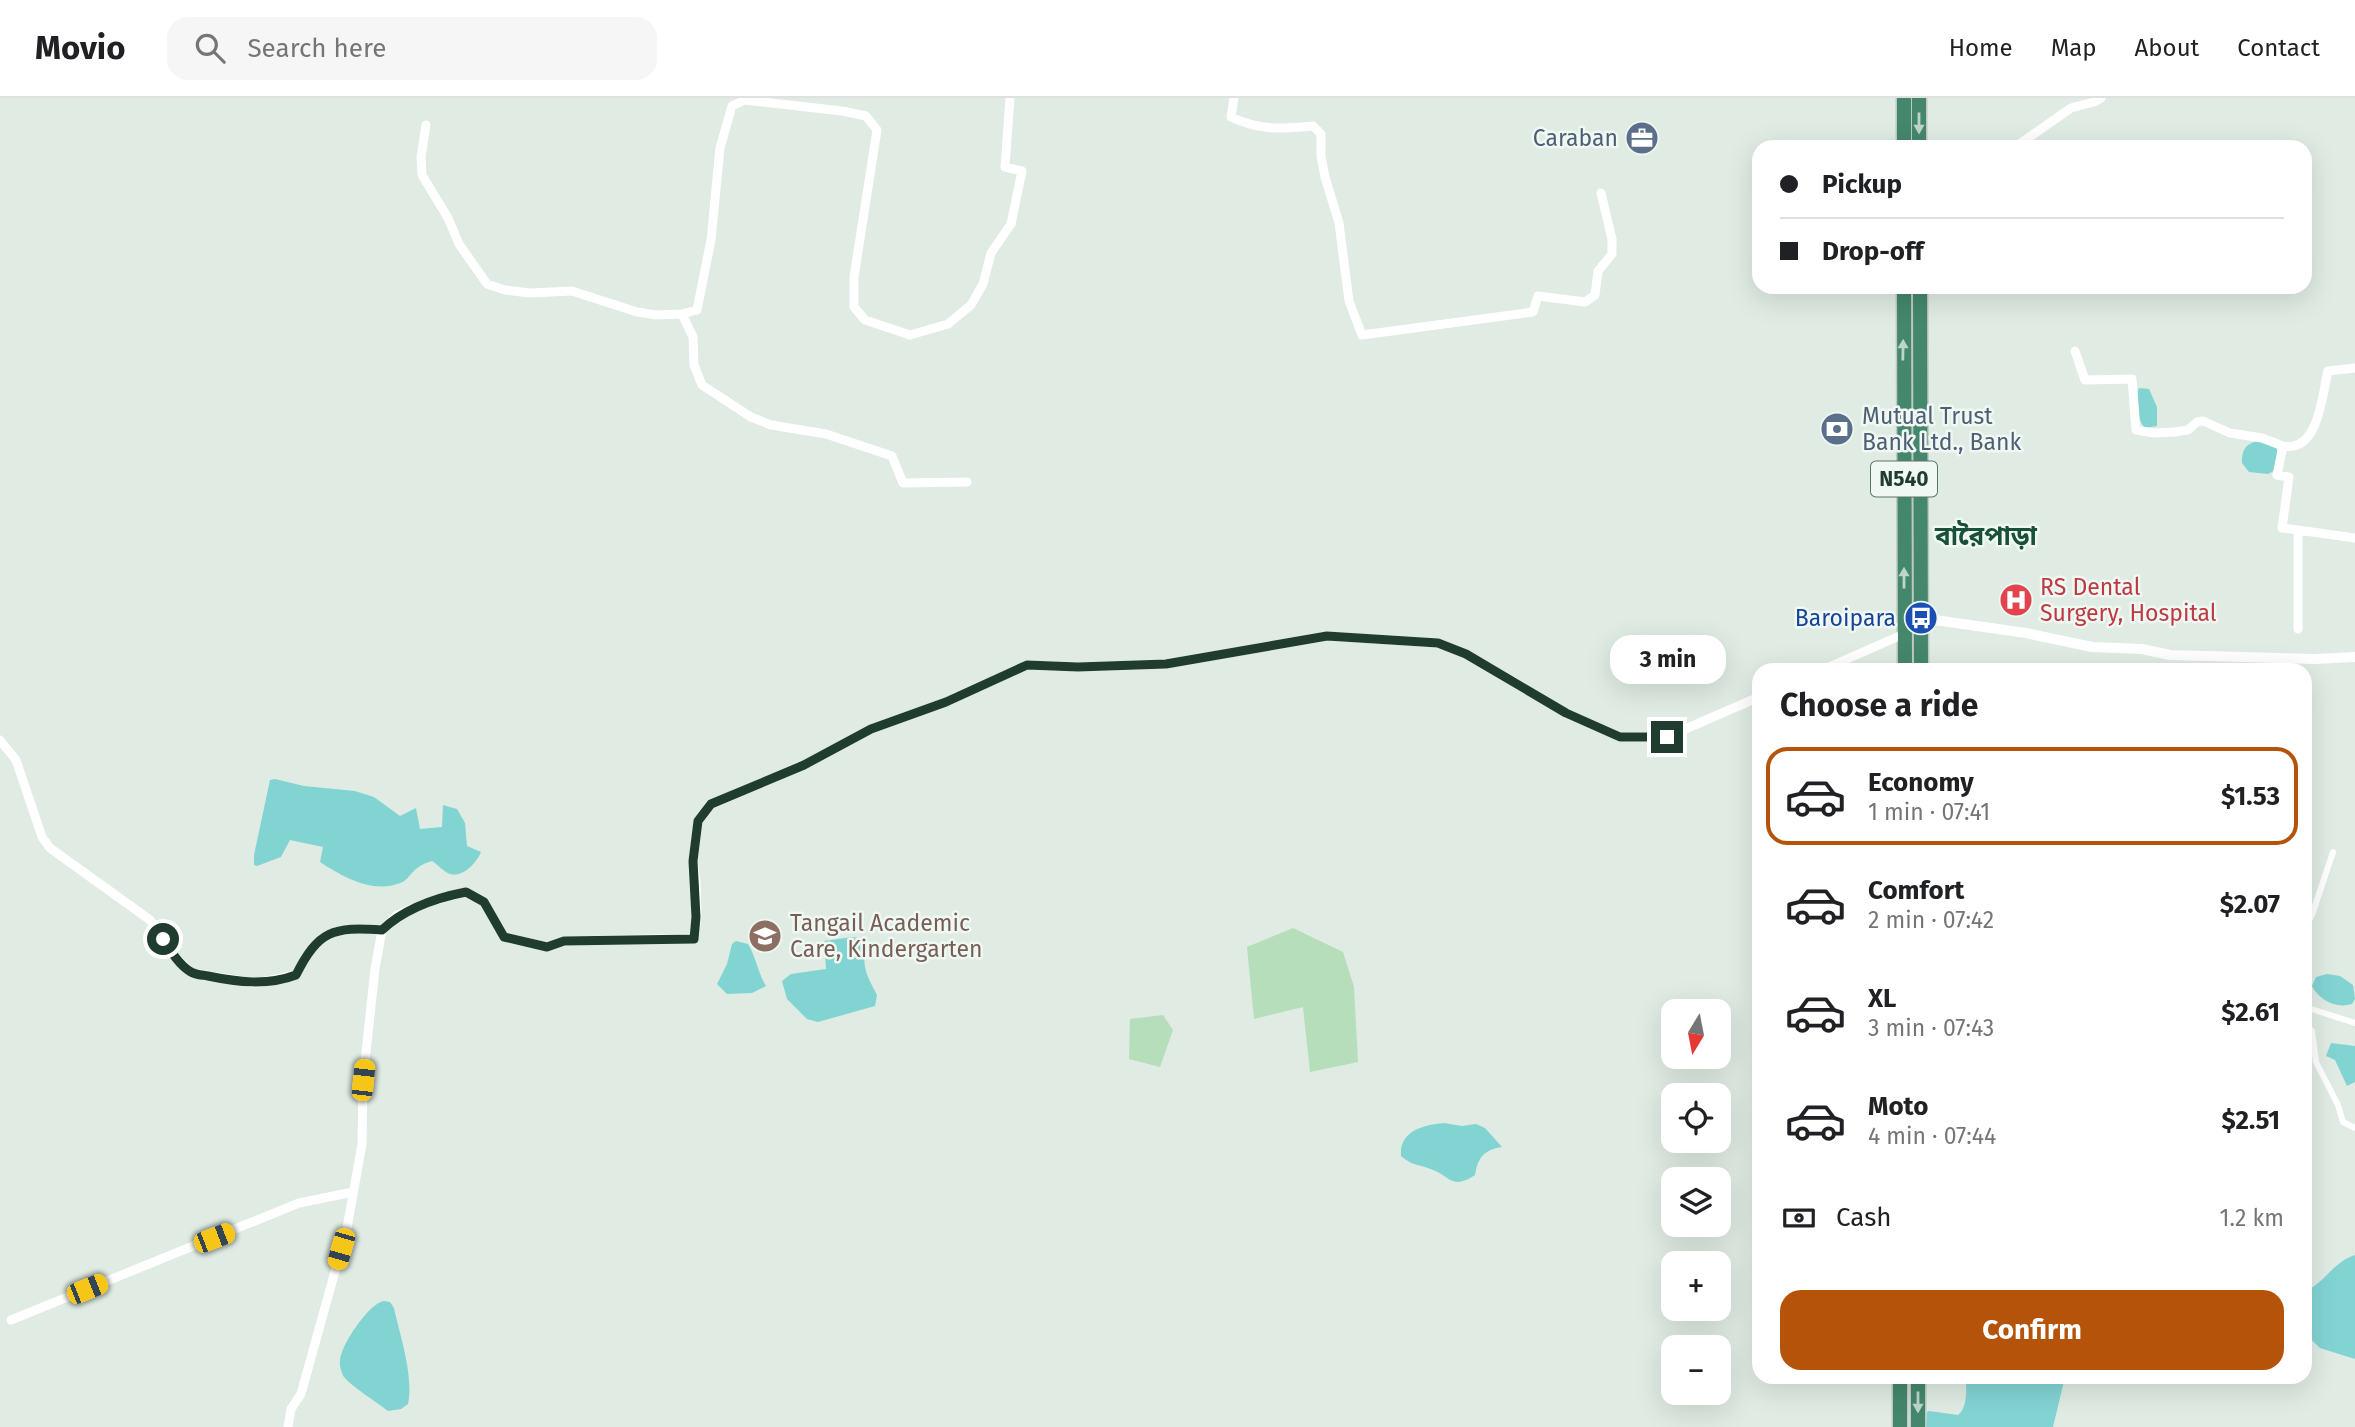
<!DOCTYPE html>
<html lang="en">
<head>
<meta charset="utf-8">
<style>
	:root { --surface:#fff; --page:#f6f6f6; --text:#202124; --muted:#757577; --line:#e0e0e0; --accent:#b45309 }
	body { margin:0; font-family:"Fira Sans","Noto Sans Bengali",sans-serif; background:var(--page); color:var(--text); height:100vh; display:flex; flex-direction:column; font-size:26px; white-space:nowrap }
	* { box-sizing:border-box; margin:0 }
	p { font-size:23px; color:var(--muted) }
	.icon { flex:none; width:38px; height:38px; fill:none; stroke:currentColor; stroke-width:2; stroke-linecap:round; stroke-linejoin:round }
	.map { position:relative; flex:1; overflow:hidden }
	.side { position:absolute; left:1752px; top:565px; width:560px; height:721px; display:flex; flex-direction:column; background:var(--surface); border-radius:21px; box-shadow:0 7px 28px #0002 }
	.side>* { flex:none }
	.banner { position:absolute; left:1752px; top:42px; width:560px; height:154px; border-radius:21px; box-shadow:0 7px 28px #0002; display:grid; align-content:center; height:154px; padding:0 28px; background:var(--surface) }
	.needle { width:46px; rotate:190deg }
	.fabs { position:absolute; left:1661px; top:901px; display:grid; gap:14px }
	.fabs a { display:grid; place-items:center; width:70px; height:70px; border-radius:14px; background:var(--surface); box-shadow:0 7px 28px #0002; font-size:35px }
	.end { position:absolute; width:32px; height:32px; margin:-16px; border:9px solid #1f3c2f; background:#fff; box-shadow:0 0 0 4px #fff }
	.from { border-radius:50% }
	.bubble { position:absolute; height:49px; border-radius:21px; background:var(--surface); box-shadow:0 7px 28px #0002; font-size:23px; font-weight:700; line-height:49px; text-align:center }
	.car { position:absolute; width:21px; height:42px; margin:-21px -10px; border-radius:9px; box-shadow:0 0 5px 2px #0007; background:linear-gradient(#f5c518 24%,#345 0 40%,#f5c518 0 76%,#345 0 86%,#f5c518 0) }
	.banner b { display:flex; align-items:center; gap:24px; height:66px; font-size:26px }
	.banner b+b { border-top:2px solid var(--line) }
	.banner i { width:18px; height:18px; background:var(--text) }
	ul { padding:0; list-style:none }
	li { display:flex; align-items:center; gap:21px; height:98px; margin:0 14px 10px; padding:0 14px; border:4px solid transparent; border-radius:21px }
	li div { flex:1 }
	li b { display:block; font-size:26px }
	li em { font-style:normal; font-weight:700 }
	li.selected { border-color:var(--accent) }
	li>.icon { width:63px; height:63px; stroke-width:1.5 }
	h2 { padding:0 28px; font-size:32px; line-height:84px }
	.pay { display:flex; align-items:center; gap:18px; height:77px; padding:0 28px; font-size:26px }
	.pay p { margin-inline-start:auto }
	.button { display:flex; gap:14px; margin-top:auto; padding:14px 28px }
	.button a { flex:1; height:80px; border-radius:21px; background:var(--accent); color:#fff; font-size:28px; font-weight:700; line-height:80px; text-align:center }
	header { display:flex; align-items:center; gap:42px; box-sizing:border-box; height:98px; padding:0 35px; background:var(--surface); border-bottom:2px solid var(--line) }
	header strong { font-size:33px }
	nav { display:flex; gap:38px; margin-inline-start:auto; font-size:24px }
	.search { width:490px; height:63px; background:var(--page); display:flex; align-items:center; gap:18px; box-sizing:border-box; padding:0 24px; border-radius:21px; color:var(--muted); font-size:26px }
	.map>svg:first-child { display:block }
	.green { fill:#b6deba }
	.water { fill:#82d4d3 }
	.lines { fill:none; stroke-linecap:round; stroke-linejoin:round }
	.trunk-casing { stroke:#c0c8c5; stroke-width:17 }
	.pedestrian { stroke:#fff; stroke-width:6 }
	.minor { stroke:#fff; stroke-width:9 }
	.tertiary { stroke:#fff; stroke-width:10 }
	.trunk { stroke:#44876c; stroke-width:14 }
	.oneway { fill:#bcd6ca }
	.route { stroke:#1f3c2f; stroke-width:9 }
	.labels { text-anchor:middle; stroke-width:5; stroke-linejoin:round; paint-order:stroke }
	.shield { fill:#eff8f2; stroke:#5d746a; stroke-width:2 }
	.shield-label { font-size:21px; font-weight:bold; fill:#1f3c2f }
	.service-label { font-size:23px; fill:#4e5e75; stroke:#eff8f2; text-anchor:end }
	.health-label { font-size:23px; fill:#be3a42; stroke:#eff8f2; text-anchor:start }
	.transit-label { font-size:23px; fill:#164399; stroke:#eff8f2; text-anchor:end }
	.education-label { font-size:23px; fill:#785e54; stroke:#eff8f2; text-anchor:start }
	.quarter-label { font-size:26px; font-weight:bold; fill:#1a4f39; stroke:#eff8f2 }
</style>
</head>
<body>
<header>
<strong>Movio</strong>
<div class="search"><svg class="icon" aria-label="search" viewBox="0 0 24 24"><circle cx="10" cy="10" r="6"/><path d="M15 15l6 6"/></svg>Search here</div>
<nav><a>Home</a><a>Map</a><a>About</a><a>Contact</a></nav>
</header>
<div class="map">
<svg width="2355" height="1329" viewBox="0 0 2355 1329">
	<rect width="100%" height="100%" fill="#dfebe3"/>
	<path class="green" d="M1293,830L1343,854L1354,889L1358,964L1310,974L1303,909L1254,921L1247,849Z
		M1163,917L1173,932L1160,969L1129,961L1130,921Z"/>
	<path class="water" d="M2139,290L2149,291L2157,309V328L2145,330C2137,322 2134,300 2139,290Z
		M2258,343L2271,346L2277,351L2278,360L2274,373L2268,376L2249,374L2242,365C2242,352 2245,346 2258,343Z
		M275,681L304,688L355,693L374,699L400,718L416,710L420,731L442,729L443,707L457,711L465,725L467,748L481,754C476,766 460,783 446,774C441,771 437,766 432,763C410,769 412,781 400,785C373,796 343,779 320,764L323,749L290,742L281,759L257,768L254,767V757L270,682Z
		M852,839L859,840L867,847C860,868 868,879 877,897L875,908L818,924L807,921L787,901L782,883L791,876L826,871L824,843Z
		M736,843L748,846C756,859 758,875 766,888L752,895L727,896L717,886L727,866L732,846Z
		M2327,876L2340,878L2353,887L2355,901L2352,906C2336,911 2319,902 2312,888L2316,879Z
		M2331,945L2355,948V984L2347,988L2335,962L2326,958Z
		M1444,1025L1462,1028L1476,1026L1485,1030L1502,1049C1484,1052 1478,1059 1475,1077C1452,1092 1451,1079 1433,1072C1420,1066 1414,1069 1401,1058C1399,1033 1423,1027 1444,1025Z
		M2355,1157V1261L2320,1250L2305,1236V1193C2324,1186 2334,1163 2355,1157Z
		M384,1203L390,1204L394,1210C400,1238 414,1278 408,1306L401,1311L388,1313C378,1305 351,1288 344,1279C342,1276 339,1267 340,1263C340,1248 369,1205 384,1203Z
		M1966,1279H2065L2053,1329H1926L1927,1314L1929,1313L1958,1317C1968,1309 1966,1291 1966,1279Z"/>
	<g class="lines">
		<defs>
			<path id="trunk" d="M1904,49V0
				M1919,49V0
				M1904,189L1905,572
				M1920,189L1921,572
				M1900,1279V1329
				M1918,1329V1279"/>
		</defs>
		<use href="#trunk" class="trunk-casing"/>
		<path class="pedestrian" d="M2305,830L2312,817L2333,754
			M2305,909L2355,925
			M2305,927L2312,933L2316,964L2338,1007L2343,1024L2355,1030"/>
		<path class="minor" d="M1234,0L1231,19C1261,33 1281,31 1313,28L1321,36V58L1325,79L1339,125L1349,203L1362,237L1533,214L1538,198L1585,204L1595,197L1598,173L1612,156V141L1601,95
			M426,27L421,59L422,77L448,120L459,146L487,186L505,192L530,195L572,193L637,214L656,217L682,216L697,212L711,142L720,50L732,8L745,2L842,13L866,18L877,32L854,179V209L865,222L910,237L948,226L971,207L983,186L991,155L1011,126L1022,73L1005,69L1010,0
			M2015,49L2071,10L2094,4L2101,0
			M682,216L693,239L694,267L702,287L751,319L771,327L826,336L892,358L903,385L967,384
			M2075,253L2085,282L2132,281L2136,332L2154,335L2174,334L2188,332L2197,324L2203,323L2230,335L2262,340L2283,348L2277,377L2289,379L2282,430L2298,432
			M2283,348C2319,355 2322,296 2328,273L2355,270
			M2298,531V432L2355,440
			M1822,572L1904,536
			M0,642L16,662L42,739L50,750L150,822L175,859L192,875L256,885L296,877C317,834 334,827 382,832
			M11,1222L299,1105L353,1094
			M288,1329L291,1311L301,1296L347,1130L362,1046L363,982L375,871L382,832L397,817L429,804L466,794L484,804L504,839L547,849L564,843L694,840L697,819L696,784L693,763L698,723L711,706L804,667L871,631L946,604L1027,567L1078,569L1166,566L1327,538L1438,545L1466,556L1566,615L1620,639H1667L1759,599"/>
		<path class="tertiary" d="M1921,520L2026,535L2092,549L2142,551L2170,557L2315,561L2355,559"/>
		<use href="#trunk" class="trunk"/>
	</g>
	<defs><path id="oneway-solid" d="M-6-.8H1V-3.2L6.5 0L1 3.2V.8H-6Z" transform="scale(1.75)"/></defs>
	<g class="oneway">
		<use href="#oneway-solid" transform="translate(1919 25) rotate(90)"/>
		<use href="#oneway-solid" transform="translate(1903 252) rotate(-89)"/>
		<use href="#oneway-solid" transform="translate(1904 480) rotate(-90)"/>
		<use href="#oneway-solid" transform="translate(1918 1304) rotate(90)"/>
	</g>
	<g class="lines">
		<path class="route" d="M163,841C170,852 179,867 191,874C196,877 203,877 208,878C237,884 267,888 296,877C318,833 333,828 382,832C405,810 435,800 466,794L484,804L504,839L547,849L564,843L694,841L696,819L693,763L698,723L711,706L804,667L871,631L946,604L1027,567L1078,569L1166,566L1327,538L1438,545L1466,556L1566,615L1620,639H1667"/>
	</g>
	<defs>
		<symbol id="office-disc" viewBox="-11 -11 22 22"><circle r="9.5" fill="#5c6f8a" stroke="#eff8f2"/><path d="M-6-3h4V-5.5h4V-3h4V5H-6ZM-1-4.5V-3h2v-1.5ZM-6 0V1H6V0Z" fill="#fff"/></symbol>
		<symbol id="bank-disc" viewBox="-11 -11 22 22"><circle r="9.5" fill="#5c6f8a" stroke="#eff8f2"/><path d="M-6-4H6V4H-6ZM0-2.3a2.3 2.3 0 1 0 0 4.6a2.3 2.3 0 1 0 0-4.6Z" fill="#fff"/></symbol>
		<symbol id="hospital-disc" viewBox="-11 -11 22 22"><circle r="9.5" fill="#e0444e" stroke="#eff8f2"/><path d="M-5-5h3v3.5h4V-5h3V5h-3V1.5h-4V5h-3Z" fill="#fff"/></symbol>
		<symbol id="bus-disc" viewBox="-11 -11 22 22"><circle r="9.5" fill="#1a4fb4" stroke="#eff8f2"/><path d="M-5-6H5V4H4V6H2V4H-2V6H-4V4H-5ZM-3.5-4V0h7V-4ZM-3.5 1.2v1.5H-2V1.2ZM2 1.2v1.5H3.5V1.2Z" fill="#fff"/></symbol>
		<symbol id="school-disc" viewBox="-11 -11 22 22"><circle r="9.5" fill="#8d6e63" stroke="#eff8f2"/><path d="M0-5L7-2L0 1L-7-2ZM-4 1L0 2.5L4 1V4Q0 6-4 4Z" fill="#fff"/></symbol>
	</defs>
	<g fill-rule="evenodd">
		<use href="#office-disc" x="1623" y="21" width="38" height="38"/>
		<use href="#bank-disc" x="1818" y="312" width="38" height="38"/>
		<use href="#hospital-disc" x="1997" y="483" width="38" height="38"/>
		<use href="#bus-disc" x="1902" y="501" width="38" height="38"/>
		<use href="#school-disc" x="746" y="819" width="38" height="38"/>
	</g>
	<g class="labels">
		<rect class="shield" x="1871" y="363.5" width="66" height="35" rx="5"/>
		<g class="shield-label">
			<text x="1904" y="388">N540</text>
		</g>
		<g class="service-label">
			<text x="1618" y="48">Caraban</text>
			<text x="1862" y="326" text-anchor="start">Mutual Trust<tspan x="1862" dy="26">Bank Ltd., Bank</tspan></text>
		</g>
		<g class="health-label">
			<text x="2040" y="497">RS Dental<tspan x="2040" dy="26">Surgery, Hospital</tspan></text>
		</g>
		<g class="transit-label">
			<text x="1896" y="528">Baroipara</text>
		</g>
		<g class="education-label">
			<text x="790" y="833">Tangail Academic<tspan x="790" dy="26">Care, Kindergarten</tspan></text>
		</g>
		<g class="quarter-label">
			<text x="1986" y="447">বারৈপাড়া</text>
		</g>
	</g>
</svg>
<div class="fabs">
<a><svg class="needle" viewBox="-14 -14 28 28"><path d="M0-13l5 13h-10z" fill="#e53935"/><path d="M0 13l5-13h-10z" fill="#757577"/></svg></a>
<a><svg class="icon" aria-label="locate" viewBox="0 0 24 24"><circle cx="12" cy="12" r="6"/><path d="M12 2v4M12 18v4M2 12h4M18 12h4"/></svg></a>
<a><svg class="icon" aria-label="layers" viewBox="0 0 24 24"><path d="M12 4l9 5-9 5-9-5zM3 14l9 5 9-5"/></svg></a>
<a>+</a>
<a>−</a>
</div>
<i class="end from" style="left:163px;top:841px"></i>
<i class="end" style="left:1667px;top:639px"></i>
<div class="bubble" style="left:1610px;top:537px;width:116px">3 min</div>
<i class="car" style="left:363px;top:982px;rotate:6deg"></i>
<i class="car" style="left:214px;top:1140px;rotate:69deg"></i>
<i class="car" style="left:341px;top:1151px;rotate:196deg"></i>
<i class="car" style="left:87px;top:1191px;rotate:68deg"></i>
<div class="banner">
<b><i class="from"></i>Pickup</b>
<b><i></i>Drop-off</b>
</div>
<section class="side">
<h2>Choose a ride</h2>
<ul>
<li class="selected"><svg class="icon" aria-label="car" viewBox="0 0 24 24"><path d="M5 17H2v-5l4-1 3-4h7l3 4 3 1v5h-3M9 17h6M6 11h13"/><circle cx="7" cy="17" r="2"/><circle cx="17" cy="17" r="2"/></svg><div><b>Economy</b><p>1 min · 07:41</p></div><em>$1.53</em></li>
<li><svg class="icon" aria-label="car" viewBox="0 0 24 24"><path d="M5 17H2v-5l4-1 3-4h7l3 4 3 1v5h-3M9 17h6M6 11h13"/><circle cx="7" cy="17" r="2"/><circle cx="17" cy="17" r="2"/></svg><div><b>Comfort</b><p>2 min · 07:42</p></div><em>$2.07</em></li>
<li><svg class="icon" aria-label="car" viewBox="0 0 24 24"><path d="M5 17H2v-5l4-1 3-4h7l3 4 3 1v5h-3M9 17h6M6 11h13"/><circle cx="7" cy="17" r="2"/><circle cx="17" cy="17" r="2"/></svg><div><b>XL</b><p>3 min · 07:43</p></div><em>$2.61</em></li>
<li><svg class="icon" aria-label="car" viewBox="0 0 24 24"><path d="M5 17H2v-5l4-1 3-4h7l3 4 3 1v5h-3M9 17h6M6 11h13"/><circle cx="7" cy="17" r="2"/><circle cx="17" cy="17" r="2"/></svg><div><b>Moto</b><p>4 min · 07:44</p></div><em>$2.51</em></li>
</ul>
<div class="pay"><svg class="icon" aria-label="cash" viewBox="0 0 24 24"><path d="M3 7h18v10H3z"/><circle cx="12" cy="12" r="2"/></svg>Cash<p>1.2 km</p></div>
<div class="button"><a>Confirm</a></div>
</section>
</div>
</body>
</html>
